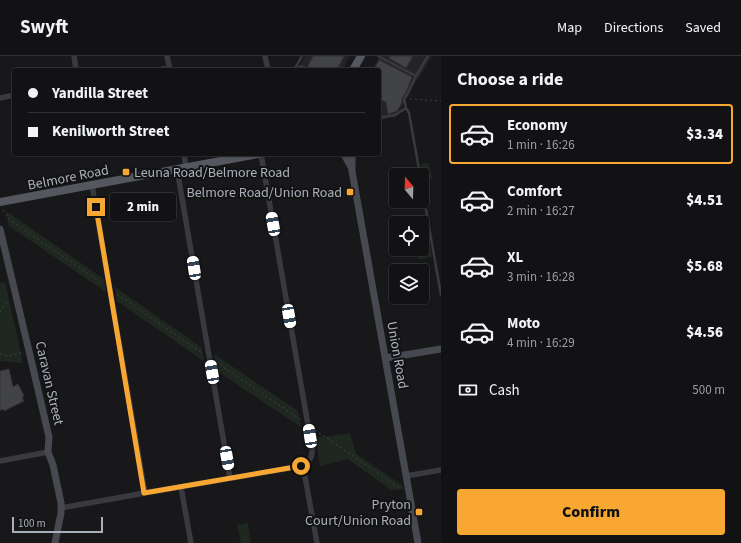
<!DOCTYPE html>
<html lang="en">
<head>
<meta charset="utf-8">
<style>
	:root { --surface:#121214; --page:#1b1b1d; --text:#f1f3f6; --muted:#9c9ea0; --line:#313234; --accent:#f8a832 }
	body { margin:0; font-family:"Source Sans 3",sans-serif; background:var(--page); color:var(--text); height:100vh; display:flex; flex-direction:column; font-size:15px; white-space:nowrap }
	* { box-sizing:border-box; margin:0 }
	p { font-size:13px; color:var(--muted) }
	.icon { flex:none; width:22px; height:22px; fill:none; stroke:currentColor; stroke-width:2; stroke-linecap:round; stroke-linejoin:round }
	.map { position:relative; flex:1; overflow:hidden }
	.details { display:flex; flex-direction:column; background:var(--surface); width:300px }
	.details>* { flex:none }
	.banner { position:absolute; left:12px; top:12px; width:369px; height:88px; border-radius:4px; box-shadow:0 1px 3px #0004,0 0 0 1px var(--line); display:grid; align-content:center; height:88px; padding:0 16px; background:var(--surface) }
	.needle { width:26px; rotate:341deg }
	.tools { position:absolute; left:389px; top:112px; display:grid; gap:8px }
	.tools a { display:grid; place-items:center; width:40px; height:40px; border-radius:4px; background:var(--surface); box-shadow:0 1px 3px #0004,0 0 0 1px var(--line); font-size:20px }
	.scale { position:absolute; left:12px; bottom:10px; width:91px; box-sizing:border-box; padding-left:4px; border:2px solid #aab0ba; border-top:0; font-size:11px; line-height:14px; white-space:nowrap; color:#aab0ba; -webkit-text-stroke:3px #131315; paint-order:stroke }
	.end { position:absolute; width:18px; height:18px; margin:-9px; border:5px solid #f8a832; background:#111; box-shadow:0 0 0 2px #111 }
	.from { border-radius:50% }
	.bubble { position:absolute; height:28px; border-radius:4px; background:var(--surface); box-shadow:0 1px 3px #0004,0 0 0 1px var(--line); font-size:13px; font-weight:800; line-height:28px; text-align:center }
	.car { position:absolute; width:12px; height:24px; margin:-12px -6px; border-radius:5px; box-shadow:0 0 3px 1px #0007; background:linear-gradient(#fff 24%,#345 0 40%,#fff 0 76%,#345 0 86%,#fff 0) }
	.banner b { display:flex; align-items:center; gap:14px; height:38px; font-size:15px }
	.banner b+b { border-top:1px solid var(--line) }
	.banner i { width:10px; height:10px; background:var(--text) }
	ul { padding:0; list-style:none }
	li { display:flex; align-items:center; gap:12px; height:60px; margin:0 8px 6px; padding:0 8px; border:2px solid transparent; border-radius:4px }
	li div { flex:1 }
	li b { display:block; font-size:15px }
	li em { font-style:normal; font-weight:800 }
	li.current { border-color:var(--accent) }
	li>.icon { width:36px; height:36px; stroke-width:1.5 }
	h2 { padding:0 16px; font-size:18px; line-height:48px }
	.pay { display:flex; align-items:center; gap:10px; height:44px; padding:0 16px; font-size:15px }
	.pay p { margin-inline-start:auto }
	.action { display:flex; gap:8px; margin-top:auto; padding:8px 16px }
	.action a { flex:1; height:46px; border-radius:4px; background:var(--accent); color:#111; font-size:16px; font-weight:800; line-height:46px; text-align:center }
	header { display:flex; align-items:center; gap:24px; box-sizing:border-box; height:56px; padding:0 20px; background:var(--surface); border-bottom:1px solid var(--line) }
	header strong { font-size:19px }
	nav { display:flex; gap:22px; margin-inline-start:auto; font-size:14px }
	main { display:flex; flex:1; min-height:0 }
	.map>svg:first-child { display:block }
	.built { fill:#242427 }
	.green { fill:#1f2820 }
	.building { fill:#424347; stroke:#323236 }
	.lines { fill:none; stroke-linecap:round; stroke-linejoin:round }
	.path { stroke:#3f4146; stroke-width:1; stroke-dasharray:2 3; stroke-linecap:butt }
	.lane { stroke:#393a3f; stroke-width:2.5 }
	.street { stroke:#393a3f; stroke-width:5.5 }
	.secondary { stroke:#46494f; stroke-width:7 }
	.primary { stroke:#54575e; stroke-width:8 }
	.route { stroke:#f8a832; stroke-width:5 }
	.poi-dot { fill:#f8a832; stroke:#131315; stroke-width:1.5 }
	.labels { text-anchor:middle; stroke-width:4; stroke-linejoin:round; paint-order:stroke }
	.poi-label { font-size:14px; fill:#aab0ba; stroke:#131315; text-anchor:end }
	.street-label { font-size:14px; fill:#aab0ba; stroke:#131315 }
</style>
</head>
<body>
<header>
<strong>Swyft</strong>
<nav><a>Map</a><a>Directions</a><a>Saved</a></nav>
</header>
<main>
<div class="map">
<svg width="441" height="487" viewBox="0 0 441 487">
	<rect width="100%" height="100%" fill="#18181a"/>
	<path class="built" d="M305,0H350L342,14H297Z
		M380,0H432L420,20L416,25L397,60L379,64V14H372Z"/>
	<path class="green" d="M429,107L432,122L424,123L421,108Z
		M6,155L104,223L106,236L9,170Z
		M422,175H427L432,201L418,204L416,193H422Z
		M5,226L23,307L0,305V227Z
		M115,231L201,291L205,306L117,245Z
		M214,298L298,355L301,371L217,315Z
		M350,377L356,398L402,429L404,433L391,434L348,403L320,410L316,382Z
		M248,467L251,487H241L237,469Z"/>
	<path class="building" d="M313,0H344L337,14H297L300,9L307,12Z
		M390,0H413L406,12L389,2Z
		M379,4L412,21L406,36L402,42V46L397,55L388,58L386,46L379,43V14H374Z
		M9,313L13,331L18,328L24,340L22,341L24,345L4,355L3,353L0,355V315Z"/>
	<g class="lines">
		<path class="path" d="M410,43L441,45
			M3,154L10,164L103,228
			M117,238L202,297
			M0,256L5,248L9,245
			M0,298L10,300L23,296
			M216,306L301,364
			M315,374L401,433"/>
		<path class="lane" d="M378,0L416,20L428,0
			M294,14L302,0
			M416,20L408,37L404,43L406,52L409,57L420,119
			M379,62L395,59L406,52
			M422,131L441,239"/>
		<path class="street" d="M74,0L76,14
			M167,0L170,14
			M265,0L268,14
			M157,14L169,12
			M0,42L14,39
			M184,98L186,112
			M261,98L312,392C313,405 306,405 304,415L317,487
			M177,113L230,422
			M92,129L145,437
			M0,405L48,396
			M406,420L441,414
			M181,431L191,487
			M61,452L145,437L296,411L301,410L305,411"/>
		<path class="secondary" d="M344,98L351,111
			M352,98V115L418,487
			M0,173L29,295L49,381L48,396L53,409L61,447V457L55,487
			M386,302L441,293"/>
		<path class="primary" d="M353,14L361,0
			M0,146L258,98"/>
	</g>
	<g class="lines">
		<path class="route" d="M96,151L144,437L301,410"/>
	</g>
	<g class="poi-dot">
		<rect x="122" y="112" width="8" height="8" rx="2"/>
		<rect x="346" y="132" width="8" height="8" rx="2"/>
		<rect x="415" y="452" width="8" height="8" rx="2"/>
	</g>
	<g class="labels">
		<g class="poi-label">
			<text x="134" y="121" text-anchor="start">Leuna Road/Belmore Road</text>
			<text x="342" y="141">Belmore Road/Union Road</text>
			<text x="411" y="453">Pryton<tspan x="411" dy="16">Court/Union Road</tspan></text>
		</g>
		<g class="street-label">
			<text transform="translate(68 121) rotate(-11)" y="5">Belmore Road</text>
			<text transform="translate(398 299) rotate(80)" y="5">Union Road</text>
			<text transform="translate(50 327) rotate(77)" y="5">Caravan Street</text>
		</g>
	</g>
</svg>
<div class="tools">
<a><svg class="needle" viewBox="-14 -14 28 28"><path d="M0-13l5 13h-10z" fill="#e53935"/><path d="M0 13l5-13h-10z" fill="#9c9ea0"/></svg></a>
<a><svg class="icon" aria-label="locate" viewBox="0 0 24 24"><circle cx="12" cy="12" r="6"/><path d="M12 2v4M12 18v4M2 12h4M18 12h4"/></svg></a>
<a><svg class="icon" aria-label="layers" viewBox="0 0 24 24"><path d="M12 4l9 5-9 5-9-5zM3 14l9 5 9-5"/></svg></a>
</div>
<div class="scale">100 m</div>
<i class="end from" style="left:301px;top:410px"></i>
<i class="end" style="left:96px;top:151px"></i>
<div class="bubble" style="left:110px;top:137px;width:66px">2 min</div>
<i class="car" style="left:273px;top:168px;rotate:350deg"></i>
<i class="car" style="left:194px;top:212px;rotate:351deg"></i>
<i class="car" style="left:289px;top:260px;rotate:170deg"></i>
<i class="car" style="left:212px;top:316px;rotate:350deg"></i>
<i class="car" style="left:310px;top:380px;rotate:351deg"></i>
<i class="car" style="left:227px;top:402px;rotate:170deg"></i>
<div class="banner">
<b><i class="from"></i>Yandilla Street</b>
<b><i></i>Kenilworth Street</b>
</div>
</div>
<section class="details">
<h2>Choose a ride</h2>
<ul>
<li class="current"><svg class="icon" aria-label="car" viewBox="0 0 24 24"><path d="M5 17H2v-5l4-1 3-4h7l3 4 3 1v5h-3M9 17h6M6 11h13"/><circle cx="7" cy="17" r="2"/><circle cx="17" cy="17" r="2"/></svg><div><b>Economy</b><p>1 min · 16:26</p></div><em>$3.34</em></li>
<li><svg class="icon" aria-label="car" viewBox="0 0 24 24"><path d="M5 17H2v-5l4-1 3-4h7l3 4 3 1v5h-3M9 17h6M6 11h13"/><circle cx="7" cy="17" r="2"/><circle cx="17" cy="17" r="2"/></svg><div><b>Comfort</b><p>2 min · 16:27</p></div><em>$4.51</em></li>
<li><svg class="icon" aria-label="car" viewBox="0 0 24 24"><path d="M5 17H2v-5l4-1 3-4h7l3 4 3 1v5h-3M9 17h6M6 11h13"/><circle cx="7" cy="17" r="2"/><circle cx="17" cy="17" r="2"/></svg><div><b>XL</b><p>3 min · 16:28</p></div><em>$5.68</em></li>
<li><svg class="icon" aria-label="car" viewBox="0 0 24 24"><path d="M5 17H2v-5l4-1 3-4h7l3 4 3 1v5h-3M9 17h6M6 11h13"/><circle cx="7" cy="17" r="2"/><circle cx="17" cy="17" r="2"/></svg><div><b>Moto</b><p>4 min · 16:29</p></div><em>$4.56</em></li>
</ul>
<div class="pay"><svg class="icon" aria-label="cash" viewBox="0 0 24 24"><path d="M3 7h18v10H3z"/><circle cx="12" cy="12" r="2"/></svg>Cash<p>500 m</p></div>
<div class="action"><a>Confirm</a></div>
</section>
</main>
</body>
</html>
